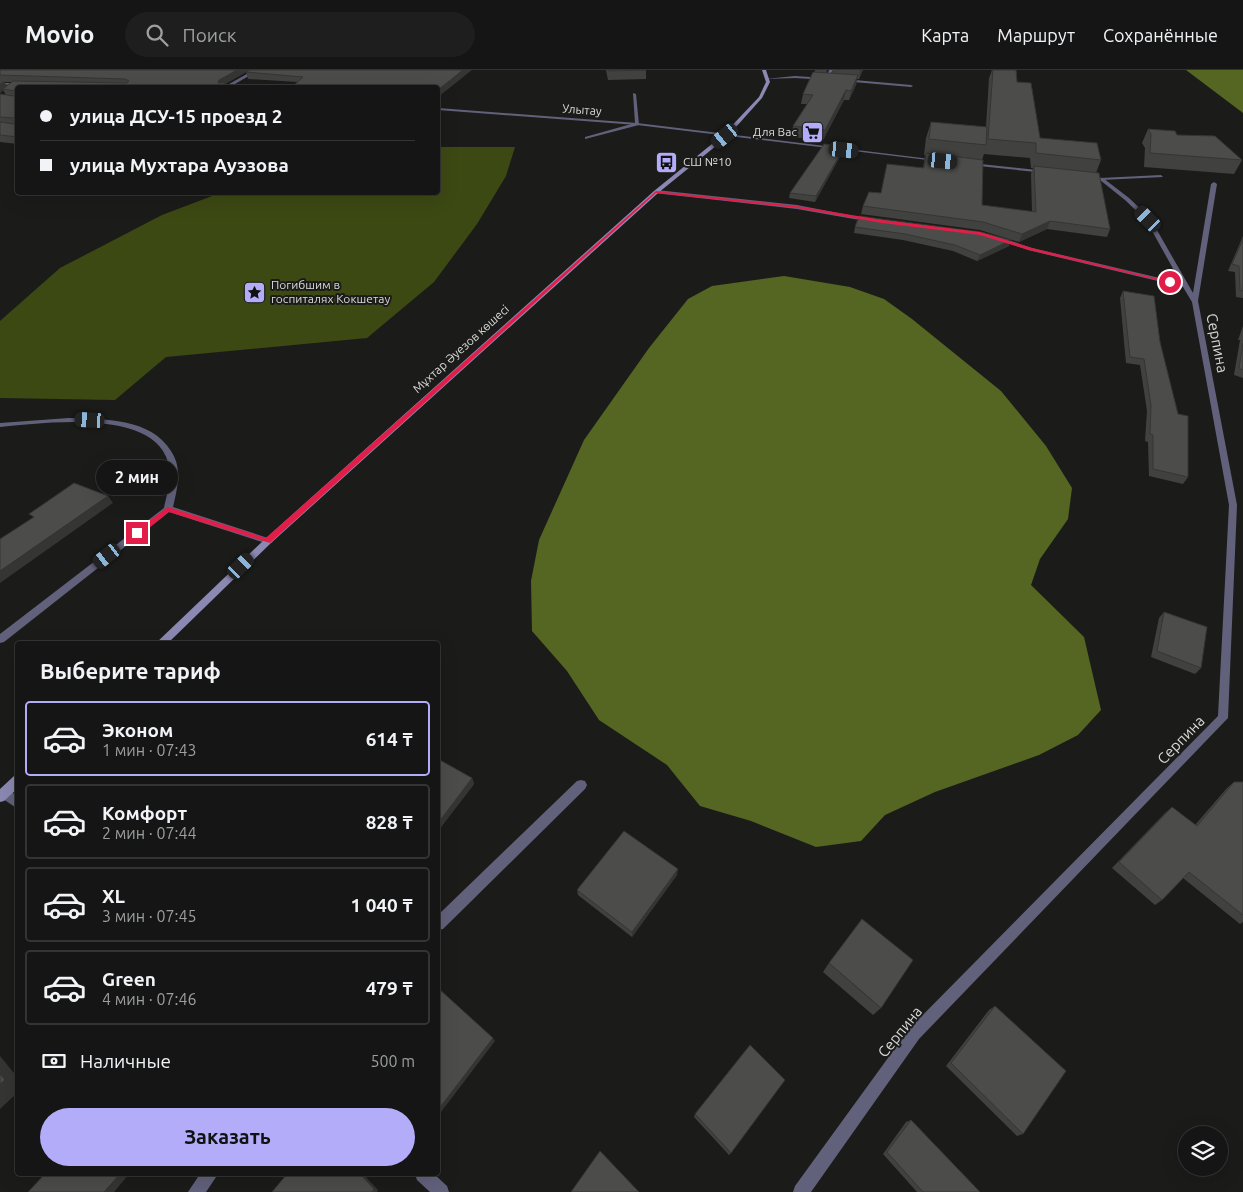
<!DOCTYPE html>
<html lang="ru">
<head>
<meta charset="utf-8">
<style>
	:root { --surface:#141514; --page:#1d1e1d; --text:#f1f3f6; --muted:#9d9fa0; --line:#333434; --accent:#b3adf9 }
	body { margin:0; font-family:Ubuntu,sans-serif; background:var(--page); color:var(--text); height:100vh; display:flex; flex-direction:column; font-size:19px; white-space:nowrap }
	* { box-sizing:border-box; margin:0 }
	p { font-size:16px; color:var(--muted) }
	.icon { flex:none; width:28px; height:28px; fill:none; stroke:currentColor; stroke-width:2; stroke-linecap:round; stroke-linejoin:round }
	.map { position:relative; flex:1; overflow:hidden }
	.sheet { position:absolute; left:15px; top:571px; width:425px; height:535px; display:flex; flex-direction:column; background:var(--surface); border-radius:5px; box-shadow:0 5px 20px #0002,0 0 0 1px var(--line) }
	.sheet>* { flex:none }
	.banner { position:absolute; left:15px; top:15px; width:425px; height:110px; border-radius:5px; box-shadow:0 5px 20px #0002,0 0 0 1px var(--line); display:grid; align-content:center; height:110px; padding:0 25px; background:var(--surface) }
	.controls { position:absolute; left:1178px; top:1056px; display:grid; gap:10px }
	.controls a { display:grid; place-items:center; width:50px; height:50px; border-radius:50%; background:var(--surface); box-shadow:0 5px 20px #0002,0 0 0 1px var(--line); font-size:25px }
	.end { position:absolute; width:22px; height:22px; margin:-11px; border:6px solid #e11d48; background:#fff; box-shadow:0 0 0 2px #fff }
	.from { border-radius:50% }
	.bubble { position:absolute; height:35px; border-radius:18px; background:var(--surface); box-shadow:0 5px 20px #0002,0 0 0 1px var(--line); font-size:16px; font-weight:700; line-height:35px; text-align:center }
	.car { position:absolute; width:15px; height:30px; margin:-15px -8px; border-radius:6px; box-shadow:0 0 4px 1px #0007; background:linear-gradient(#222 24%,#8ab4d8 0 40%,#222 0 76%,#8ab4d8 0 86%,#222 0) }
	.banner b { display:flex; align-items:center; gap:18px; height:48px; font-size:19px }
	.banner b+b { border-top:1px solid var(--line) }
	.banner i { width:12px; height:12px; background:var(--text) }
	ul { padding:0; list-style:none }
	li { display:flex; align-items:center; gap:15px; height:75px; margin:0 10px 8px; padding:0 15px; border:2px solid var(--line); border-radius:5px }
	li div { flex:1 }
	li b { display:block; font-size:19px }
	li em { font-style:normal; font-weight:700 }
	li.selected { border-color:var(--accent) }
	li>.icon { width:45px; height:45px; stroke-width:1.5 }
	h2 { padding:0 25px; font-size:22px; line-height:60px }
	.pay { display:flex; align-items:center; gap:12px; height:55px; padding:0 25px; font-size:19px }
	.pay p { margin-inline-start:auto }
	.button { display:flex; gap:10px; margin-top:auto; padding:10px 25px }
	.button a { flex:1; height:58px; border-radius:30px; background:var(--accent); color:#111; font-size:20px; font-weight:700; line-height:58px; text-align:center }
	header { display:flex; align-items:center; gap:30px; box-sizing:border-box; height:70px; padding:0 25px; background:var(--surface); border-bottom:1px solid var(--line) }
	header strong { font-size:24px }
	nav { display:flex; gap:28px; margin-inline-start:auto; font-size:18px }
	.search { width:350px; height:45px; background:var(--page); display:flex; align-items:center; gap:12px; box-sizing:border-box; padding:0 18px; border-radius:28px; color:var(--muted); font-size:19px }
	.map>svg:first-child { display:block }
	.green { fill:#3c4913 }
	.water { fill:#556522 }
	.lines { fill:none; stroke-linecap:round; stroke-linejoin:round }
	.lane { fill:#62617c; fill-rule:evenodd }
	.street { fill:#62617c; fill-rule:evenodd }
	.secondary { fill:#8b88b3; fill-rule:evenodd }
	.wall { fill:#414240; fill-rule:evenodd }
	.shaded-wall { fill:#353634 }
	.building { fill:#4c4d4a; stroke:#353634 }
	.route { fill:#e11d48 }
	.labels { text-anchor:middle; stroke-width:4; stroke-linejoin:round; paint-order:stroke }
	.far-street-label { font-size:12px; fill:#dadad9; stroke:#1b1c1a }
	.far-poi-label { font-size:12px; fill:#dadad9; stroke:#1b1c1a; text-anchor:start }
	.street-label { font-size:15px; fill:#dadad9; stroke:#1b1c1a }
</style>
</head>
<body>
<header>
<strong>Movio</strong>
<div class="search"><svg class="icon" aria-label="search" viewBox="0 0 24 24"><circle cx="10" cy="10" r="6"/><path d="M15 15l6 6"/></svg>Поиск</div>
<nav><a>Карта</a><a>Маршрут</a><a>Сохранённые</a></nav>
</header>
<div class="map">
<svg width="1243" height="1122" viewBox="0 0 1243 1122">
	<rect width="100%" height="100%" fill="#1b1c1a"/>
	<path class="green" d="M438,77H515L506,106L477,154L434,212L367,268L166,287L115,330L0,328V251L60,198L162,145L220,123L438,122Z"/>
	<path class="water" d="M1186,0H1243V43Z
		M784,206L850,217L884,229L912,249L1001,321L1046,376L1072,418L1068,449L1040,489L1031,515L1084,567L1101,640L1078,665L1039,685L935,722L885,745L861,771L816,777L751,751L700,736L667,695L599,650L567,601L532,561L531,511L539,470L584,370L649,278L688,229L712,216Z"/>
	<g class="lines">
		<path class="lane" d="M829,0H833L827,10L795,8L765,9L795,6L826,8Z
			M843,9L911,15L913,16L911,17L842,11Z
			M633,23L636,24L639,55L585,69V67L635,53Z
			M1161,105L1163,107L1101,110L1099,109L1101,108Z"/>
		<path class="street" d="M254,0H259L228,18H222Z
			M0,13H22L24,14L0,15Z
			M438,38L637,53L938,90L936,91L637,55L438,40Z
			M971,93L1046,101L1048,102L1046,103L969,95Z
			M1087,106L1103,108L1129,128L1150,148L1193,223L1211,114L1214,112L1217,114L1198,231L1237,435L1228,648L919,969L811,1122H793L795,1116L909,959L1218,646L1229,435L1192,232L1183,217L1028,180L996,169L999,167L1032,178L1181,213L1146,150L1125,130L1100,110L1085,108Z
			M656,120L797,135L874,150L871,152L797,139L654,123Z
			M69,348C103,349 151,348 171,381C174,386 176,390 177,395C180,409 176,424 173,437L271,469L273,471L271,473H265L169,442L4,572L0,573V564L164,438C167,423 173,407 168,392C153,338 42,353 0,357V353Z
			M581,710L585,711L587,715L585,719L443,859L438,860V845L577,711Z
			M4,718L18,726V739L0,727V719Z
			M200,1104H218L206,1122H188Z
			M415,1104H434L447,1116L449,1122H430L417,1110Z"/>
		<path class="secondary" d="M762,0H766L770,12L762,28L727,67L658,123L271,473L167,574H155L265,469L654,121L723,65L759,27L766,12Z
			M18,705V718L4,731L0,732V719L14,706Z"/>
	</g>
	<path class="wall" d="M0,0H472L297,12L248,9L246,2L225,14L18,18V74L0,72V24L6,25L3,20L0,23ZM4,12H12L6,16Z
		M606,0H646V9L608,10Z
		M815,0H827L826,3H832L833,0H863L859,9H857L856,15L849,30H844L823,70L792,67L793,56L807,34H801L803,24L815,2Z
		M992,0H1016L1017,12L1040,68L1101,90L1096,103L1110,159L1107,167L1047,159L1019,172L980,160L861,144L863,136L881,123L923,98L925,85H924L926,68L931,52L986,57L989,8ZM984,84L1030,88L1031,98H1033L1031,104L1032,142L982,135V90Z
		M1148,59L1177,65L1242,90L1234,104L1144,97L1145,78L1142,73Z
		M845,76L843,81L815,132L789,128L790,123Z
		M855,157L1009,176L977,191L953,181L903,170L854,163Z
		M1243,166V228L1236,227L1235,202L1228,201Z
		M1123,221L1160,272L1188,407L1183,414L1149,406L1148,372L1145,371L1147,341L1140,295L1126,293L1120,228Z
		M1243,256V308L1234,305L1240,270H1238Z
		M1164,542L1201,598L1195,604L1151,587L1159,548Z
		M438,689L472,708L474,714L441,757L438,755Z
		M1234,712H1243V852L1240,854L1183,808L1162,830L1155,835L1112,798L1165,743L1172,737L1195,755L1227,718Z
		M677,805L632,867L578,825L577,820Z
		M829,893L881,938L873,945L823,902Z
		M995,936L1023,1064L1017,1066L946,996L989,940Z
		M695,1044L731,1083L729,1085L694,1047Z
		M911,1050L980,1122H917L883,1084L906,1052Z"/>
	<path class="shaded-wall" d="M237,0H250L225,14L226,18H222L218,13L219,10Z
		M463,0H472L438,27V20Z
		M860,0H863L859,9Z
		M858,5L856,15L849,30L851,21Z
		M4,11L7,17L3,19V20L0,23V14Z
		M846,20L844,30L823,70L825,60Z
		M845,76L843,81L815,132L816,126Z
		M1050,151L1047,159L1019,172L1022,164Z
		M1011,170L1009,176L977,191L980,185Z
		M108,426L113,433L0,513V501Z
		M472,708L474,714L441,757L439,752Z
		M678,799L677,805L632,867V862Z
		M493,968L495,971L438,1046V1040Z
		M0,986L18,1008V1022L0,1039Z
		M120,1104H129L114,1122H104Z
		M360,1104H363L378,1120L377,1122H372Z"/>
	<path class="building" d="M0,0H237L219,10L218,13H225L222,18H18V67L0,65V52L14,54L16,52L15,48L0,47V24L14,26L16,24L15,21L3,19L13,11L127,13L129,11L125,9L0,5Z
		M250,0H463L438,20V18H291L303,7L246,2Z
		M608,0H646L608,1Z
		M993,0H1016L1017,12L1031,13L1040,68L1097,73L1101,90L1036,83V73L988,69Z
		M813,2L858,5L851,21L846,20L825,60L793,56L813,25L803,24Z
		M931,52L987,57L986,75L929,69Z
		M1148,59L1175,61L1177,65L1215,66L1242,90L1150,83L1151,64Z
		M824,74L845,76L816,126L790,123Z
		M926,83L983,90L982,135L1036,142L1034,96L1099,103L1110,159L1050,151L1022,164L983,152L863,136L869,122L881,123L887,94L924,98Z
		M859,146L981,162L1011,170L980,185L955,175L905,164L855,157Z
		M1243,169V221L1240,220L1239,196L1232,194Z
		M1123,221L1154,226L1160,272L1178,344L1188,346V407L1153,399V365L1150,364L1151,335L1144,289L1130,287Z
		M1243,273V300L1239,298Z
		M74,413L108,426L0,501V469L34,447L29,444Z
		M1164,542L1207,557L1201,598L1157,581Z
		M438,689L472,708L439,752L438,751Z
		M1234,712H1243V845L1189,802L1162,830L1119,792L1172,737L1197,756Z
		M624,761L678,799L632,862L577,820Z
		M862,849L913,890L881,938L829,893Z
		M438,918L493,968L438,1040Z
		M995,936L1066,1001L1023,1064L951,993Z
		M750,975L785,1010L731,1083L695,1044Z
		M0,1004L5,1010L0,1014Z
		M911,1050L980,1122H923L887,1082Z
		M600,1081L639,1122H571Z
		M45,1104H120L104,1122H28Z
		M287,1104H360L374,1119L372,1122H272Z"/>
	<path class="route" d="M656,121L797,136L882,150L980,162L1032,178L1172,212L1170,213L1029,180L980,165L882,153L797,138L656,123L270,473L169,442L140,465H135V461L168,437L266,468Z"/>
	<defs>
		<symbol id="supermarket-square" viewBox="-11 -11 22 22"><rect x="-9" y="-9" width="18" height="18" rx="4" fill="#b3adf9" stroke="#1b1c1a"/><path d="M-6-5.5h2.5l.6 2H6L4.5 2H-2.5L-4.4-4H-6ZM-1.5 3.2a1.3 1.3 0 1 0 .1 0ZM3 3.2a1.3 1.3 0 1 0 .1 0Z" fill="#111"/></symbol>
		<symbol id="bus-square" viewBox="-11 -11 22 22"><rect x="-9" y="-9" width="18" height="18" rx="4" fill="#b3adf9" stroke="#1b1c1a"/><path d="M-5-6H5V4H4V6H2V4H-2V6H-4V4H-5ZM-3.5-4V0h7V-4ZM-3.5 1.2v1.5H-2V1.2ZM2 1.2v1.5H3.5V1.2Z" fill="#111"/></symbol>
		<symbol id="sight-square" viewBox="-11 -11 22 22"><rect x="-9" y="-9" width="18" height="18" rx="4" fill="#b3adf9" stroke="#1b1c1a"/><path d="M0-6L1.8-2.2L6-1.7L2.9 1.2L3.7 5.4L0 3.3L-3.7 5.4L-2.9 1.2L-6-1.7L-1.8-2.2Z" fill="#111"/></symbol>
	</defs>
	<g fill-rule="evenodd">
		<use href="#supermarket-square" x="800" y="50" width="25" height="25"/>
		<use href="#bus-square" x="654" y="80" width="25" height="25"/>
		<use href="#sight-square" x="242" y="210" width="25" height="25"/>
	</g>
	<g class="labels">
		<g class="far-street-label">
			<text transform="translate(582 40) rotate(4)" y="4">Улытау</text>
			<text transform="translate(461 279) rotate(-42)" y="4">Мұхтар Әуезов көшесі</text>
		</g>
		<g class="far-poi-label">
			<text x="797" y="66" text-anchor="end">Для Вас</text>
			<text x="683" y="96">СШ №10</text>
			<text x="271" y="219">Погибшим в<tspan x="271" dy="14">госпиталях Кокшетау</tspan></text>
		</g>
		<g class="street-label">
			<text transform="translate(1217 273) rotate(79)" y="5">Серпина</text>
			<text transform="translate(1181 670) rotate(-46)" y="5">Серпина</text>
			<text transform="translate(900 962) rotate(-51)" y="5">Серпина</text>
		</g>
	</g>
</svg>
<div class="controls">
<a><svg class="icon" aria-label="layers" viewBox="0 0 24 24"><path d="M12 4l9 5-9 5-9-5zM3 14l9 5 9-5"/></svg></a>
</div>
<i class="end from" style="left:1170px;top:212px"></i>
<i class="end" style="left:137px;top:463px"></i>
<div class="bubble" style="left:96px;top:390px;width:82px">2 мин</div>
<i class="car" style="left:725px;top:66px;rotate:231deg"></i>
<i class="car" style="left:844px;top:80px;rotate:96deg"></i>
<i class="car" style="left:943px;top:91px;rotate:96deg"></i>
<i class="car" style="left:1148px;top:149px;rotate:315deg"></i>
<i class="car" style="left:90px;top:350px;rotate:273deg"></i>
<i class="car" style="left:107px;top:486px;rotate:232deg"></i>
<i class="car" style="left:241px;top:496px;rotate:46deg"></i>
<div class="banner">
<b><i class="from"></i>улица ДСУ-15 проезд 2</b>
<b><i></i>улица Мухтара Ауэзова</b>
</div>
<section class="sheet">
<h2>Выберите тариф</h2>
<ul>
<li class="selected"><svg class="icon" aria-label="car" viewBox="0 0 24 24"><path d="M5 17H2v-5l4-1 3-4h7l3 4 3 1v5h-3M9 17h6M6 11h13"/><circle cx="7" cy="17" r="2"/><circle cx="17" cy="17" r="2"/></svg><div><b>Эконом</b><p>1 мин · 07:43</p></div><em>614 ₸</em></li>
<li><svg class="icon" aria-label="car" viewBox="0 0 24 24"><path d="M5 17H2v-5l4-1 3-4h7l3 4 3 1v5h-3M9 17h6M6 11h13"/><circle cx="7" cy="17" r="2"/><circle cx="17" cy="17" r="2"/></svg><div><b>Комфорт</b><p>2 мин · 07:44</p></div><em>828 ₸</em></li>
<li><svg class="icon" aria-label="car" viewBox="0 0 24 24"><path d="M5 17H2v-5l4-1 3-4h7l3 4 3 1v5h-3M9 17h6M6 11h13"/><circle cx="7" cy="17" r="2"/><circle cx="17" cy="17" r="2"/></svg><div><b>XL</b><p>3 мин · 07:45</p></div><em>1 040 ₸</em></li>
<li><svg class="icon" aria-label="car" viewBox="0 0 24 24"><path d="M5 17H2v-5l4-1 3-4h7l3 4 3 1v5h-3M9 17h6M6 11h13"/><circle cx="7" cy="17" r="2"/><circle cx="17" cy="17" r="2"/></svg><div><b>Green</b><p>4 мин · 07:46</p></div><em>479 ₸</em></li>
</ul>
<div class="pay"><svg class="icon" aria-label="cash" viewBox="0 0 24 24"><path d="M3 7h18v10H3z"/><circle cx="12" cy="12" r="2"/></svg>Наличные<p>500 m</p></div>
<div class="button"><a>Заказать</a></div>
</section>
</div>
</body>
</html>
